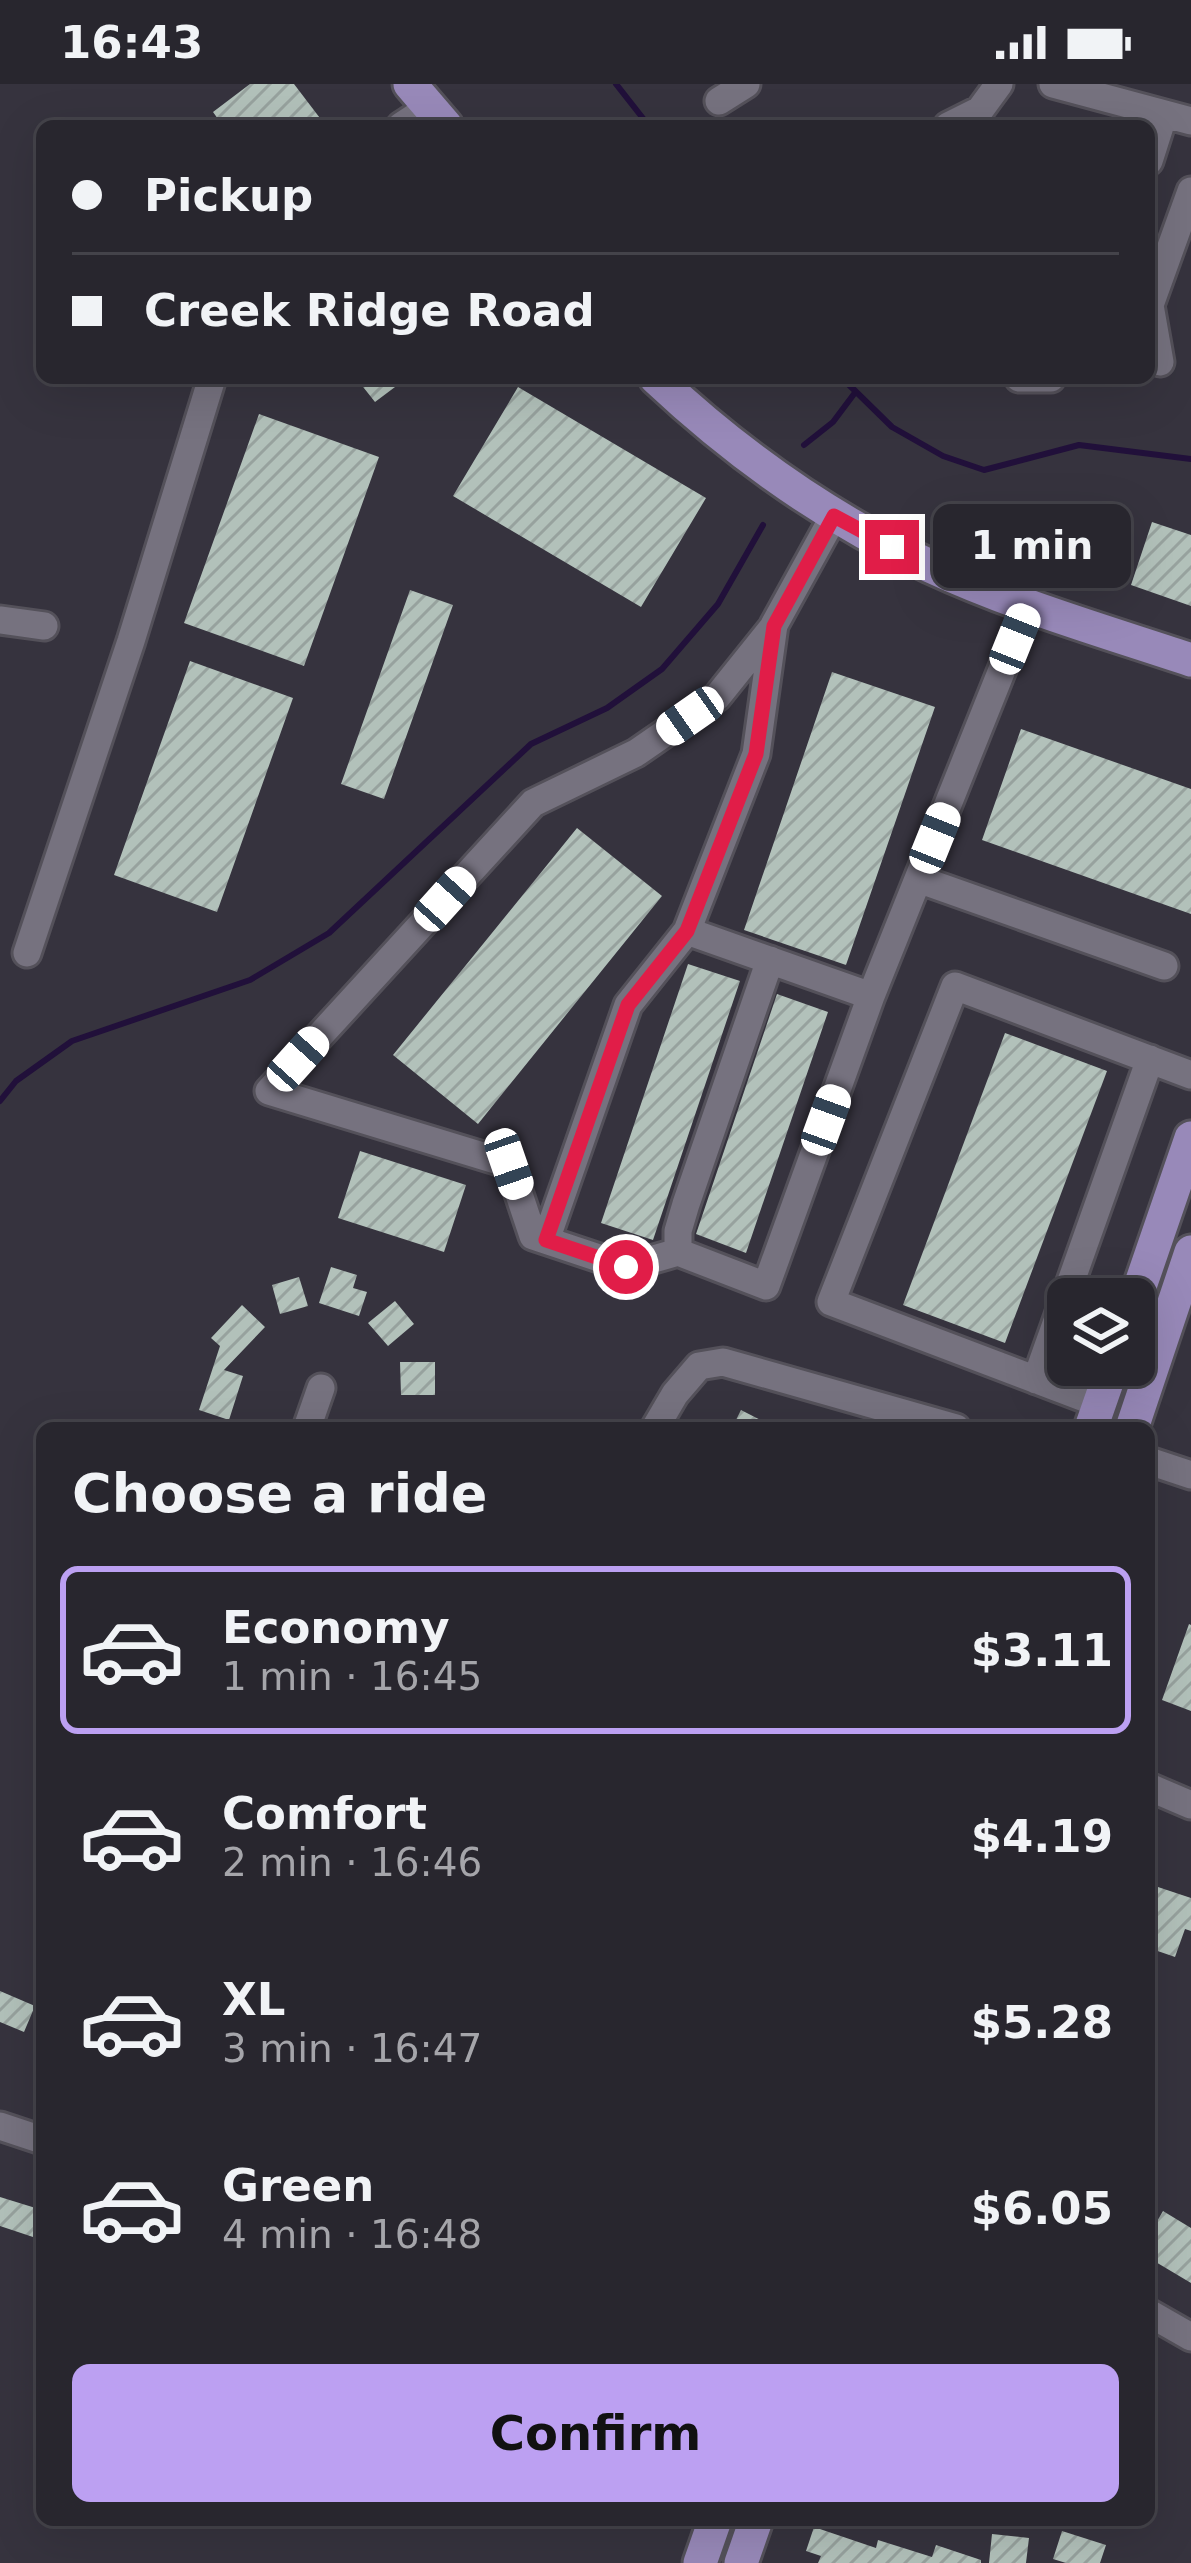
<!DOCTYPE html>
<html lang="en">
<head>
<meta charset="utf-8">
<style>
	:root { --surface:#28262e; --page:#302e36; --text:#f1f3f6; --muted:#a5a5aa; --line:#44434a; --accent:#bca0f2 }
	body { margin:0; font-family:"DejaVu Sans",sans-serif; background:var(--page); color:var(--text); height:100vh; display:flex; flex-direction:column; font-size:45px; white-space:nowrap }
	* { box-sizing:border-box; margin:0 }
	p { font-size:39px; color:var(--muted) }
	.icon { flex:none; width:66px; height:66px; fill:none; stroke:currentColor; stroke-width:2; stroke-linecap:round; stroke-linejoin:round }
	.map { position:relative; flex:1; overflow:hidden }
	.side { position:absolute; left:36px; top:1338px; width:1119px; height:1104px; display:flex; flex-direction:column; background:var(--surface); border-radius:18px; box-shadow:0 12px 48px #0002,0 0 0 3px var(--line) }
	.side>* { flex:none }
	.banner { position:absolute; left:36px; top:36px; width:1119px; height:264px; border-radius:18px; box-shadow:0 12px 48px #0002,0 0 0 3px var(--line); display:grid; align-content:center; height:264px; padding:0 36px; background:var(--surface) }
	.buttons { position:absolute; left:1047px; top:1194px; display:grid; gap:24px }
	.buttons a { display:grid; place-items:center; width:108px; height:108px; border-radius:18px; background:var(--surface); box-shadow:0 12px 48px #0002,0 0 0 3px var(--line); font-size:60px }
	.end { position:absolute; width:54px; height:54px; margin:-27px; border:15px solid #e11d48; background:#fff; box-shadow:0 0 0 6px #fff }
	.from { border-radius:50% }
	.bubble { position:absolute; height:84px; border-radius:18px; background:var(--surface); box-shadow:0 12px 48px #0002,0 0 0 3px var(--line); font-size:39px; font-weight:800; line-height:84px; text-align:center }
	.car { position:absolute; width:36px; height:72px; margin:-36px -18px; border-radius:15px; box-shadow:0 0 9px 3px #0007; background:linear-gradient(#fff 24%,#345 0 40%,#fff 0 76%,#345 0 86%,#fff 0) }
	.banner b { display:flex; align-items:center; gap:42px; height:114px; font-size:45px }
	.banner b+b { border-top:3px solid var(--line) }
	.banner i { width:30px; height:30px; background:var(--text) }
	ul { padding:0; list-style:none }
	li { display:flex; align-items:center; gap:36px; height:168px; margin:0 24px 18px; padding:0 12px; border:6px solid transparent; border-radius:18px }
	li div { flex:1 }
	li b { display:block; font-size:45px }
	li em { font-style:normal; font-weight:800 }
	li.on { border-color:var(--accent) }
	li>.icon { width:108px; height:108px; stroke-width:1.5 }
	h2 { padding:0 36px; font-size:54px; line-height:144px }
	.primary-button { display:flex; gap:24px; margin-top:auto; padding:24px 36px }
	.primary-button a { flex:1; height:138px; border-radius:18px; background:var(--accent); color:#111; font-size:48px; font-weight:800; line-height:138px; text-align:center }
	.status { display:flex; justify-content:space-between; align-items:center; height:84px; padding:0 60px; background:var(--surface); direction:ltr }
	.status svg { height:33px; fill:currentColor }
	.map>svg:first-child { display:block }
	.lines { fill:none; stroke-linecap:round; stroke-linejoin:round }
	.stream { stroke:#21103a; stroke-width:6 }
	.building { fill:url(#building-hatch) }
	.minor-casing { stroke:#54515a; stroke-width:33 }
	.major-casing { stroke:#54515a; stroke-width:39 }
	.minor { stroke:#76727f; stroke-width:27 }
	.major { stroke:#9889b9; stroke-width:33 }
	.route { stroke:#e11d48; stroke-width:15 }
</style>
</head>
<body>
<div class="status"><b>16:43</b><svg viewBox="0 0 49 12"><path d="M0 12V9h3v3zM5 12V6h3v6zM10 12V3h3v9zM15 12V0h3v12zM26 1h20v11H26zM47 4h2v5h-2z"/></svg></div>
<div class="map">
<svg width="1191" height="2479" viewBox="0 0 1191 2479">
	<defs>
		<pattern id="building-hatch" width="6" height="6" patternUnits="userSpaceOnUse" patternTransform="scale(3)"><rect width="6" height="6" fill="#b2c1ba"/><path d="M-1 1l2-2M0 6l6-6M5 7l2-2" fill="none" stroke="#97a29e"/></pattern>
	</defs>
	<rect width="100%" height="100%" fill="#36333e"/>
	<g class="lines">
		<path class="stream" d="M616,0L649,42
			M842,294L892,343L943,372L984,386L1079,361L1191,375
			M804,361L833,338L854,310
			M0,1017L16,997L72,957L250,896L329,849L531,660L607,624L662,585L718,520L763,441"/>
	</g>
	<path class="building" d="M250,0H294L326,42H223L213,28Z
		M356,294H407L375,318Z
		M518,303L706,414L641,523L453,412Z
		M259,330L379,373L304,582L184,539Z
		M1152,438L1191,451V522L1131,501Z
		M410,506L453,521L384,715L341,700Z
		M190,577L293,614L217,828L114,791Z
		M832,588L935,623L846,881L744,846Z
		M1021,645L1191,705V830L982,756Z
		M577,744L662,812L478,1040L393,971Z
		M688,880L740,897L653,1156L601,1139Z
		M777,910L828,928L746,1169L696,1150Z
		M1005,949L1107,987L1005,1259L903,1221Z
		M360,1067L466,1101L444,1168L338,1134Z
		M331,1183L357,1191L353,1204L367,1208L359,1232L319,1219Z
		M299,1193L308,1222L280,1230L272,1201Z
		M395,1217L414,1240L388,1262L368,1239Z
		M242,1221L265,1243L224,1286L243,1292L229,1336L199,1326L220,1262L211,1254Z
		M400,1278H435V1311H401Z
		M741,1326L776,1344H732Z
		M1189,1540L1191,1541V1627L1162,1616Z
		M1149,1800L1191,1814V1847L1185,1845L1175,1873L1149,1864Z
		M0,1907L35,1922L24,1948L0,1938Z
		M0,2113L42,2126V2156L0,2142Z
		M1163,2127L1191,2144V2199L1149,2174V2151Z
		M814,2443L876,2464L878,2456L932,2473L936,2461L981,2476V2479H818L821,2472L806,2467Z
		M1062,2447L1106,2461L1100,2479H1066L1053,2475Z
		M992,2450L1029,2454L1026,2479H989Z"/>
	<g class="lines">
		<defs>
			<path id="minor" d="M1053,0L1191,37
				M719,17L746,0
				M401,42L430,23
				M948,42L980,26L999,0
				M1149,77L1164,30
				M1160,278L1150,221L1191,107
				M1019,294H1051
				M834,432L774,541L756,670L687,847L871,912L1028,521
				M0,536L44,542
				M774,542L717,613L636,669L533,719L269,1007L509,1080L533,1152L626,1183L678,1168L766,1202L871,912
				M918,795L1164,882
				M27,869L131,557L212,294
				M546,1156L628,921L687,847
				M678,1168V1147L686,1120L770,876
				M1036,1296L1150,975
				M1100,1320L831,1218L955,902L1191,991
				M307,1344L321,1304
				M655,1344L675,1310L699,1282L723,1278L956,1344
				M1149,1377L1191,1391
				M1149,1703L1191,1721
				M0,2042L42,2056
				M1149,2229L1191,2253"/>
			<path id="major" d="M410,0L446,42
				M656,294C738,371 828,435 930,482C1014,521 1104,547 1191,576
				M1134,1220L1191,1054
				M1091,1344L1113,1281
				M1132,1344L1191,1168
				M700,2479L715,2436
				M741,2479L756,2436"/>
		</defs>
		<use href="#minor" class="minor-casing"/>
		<use href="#major" class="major-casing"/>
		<use href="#minor" class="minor"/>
		<use href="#major" class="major"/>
	</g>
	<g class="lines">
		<path class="route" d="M626,1183L546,1156L628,921L687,847L756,670L774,542L834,432L892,463"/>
	</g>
</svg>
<div class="buttons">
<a><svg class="icon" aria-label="layers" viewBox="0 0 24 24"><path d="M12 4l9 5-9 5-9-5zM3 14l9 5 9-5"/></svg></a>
</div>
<i class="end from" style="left:626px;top:1183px"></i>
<i class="end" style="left:892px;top:463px"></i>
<div class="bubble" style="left:933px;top:420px;width:198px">1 min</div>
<i class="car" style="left:1015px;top:555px;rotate:22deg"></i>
<i class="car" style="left:690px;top:632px;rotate:235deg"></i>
<i class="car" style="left:935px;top:754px;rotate:22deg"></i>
<i class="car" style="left:445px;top:815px;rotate:42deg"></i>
<i class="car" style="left:298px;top:975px;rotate:42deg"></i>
<i class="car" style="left:826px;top:1036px;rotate:20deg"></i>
<i class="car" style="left:509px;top:1080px;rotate:161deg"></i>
<div class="banner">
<b><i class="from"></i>Pickup</b>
<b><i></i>Creek Ridge Road</b>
</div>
<section class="side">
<h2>Choose a ride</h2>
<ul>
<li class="on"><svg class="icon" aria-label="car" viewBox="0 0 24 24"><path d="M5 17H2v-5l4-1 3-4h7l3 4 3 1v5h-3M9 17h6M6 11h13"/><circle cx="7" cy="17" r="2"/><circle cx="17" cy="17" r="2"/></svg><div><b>Economy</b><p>1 min · 16:45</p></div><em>$3.11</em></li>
<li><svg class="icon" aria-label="car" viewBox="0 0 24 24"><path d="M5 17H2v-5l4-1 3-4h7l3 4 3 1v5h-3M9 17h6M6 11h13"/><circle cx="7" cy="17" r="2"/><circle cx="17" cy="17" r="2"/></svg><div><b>Comfort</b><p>2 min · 16:46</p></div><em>$4.19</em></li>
<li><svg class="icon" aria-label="car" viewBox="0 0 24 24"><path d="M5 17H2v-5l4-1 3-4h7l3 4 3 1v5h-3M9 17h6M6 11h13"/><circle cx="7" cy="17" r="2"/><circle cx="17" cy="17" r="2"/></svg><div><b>XL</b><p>3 min · 16:47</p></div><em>$5.28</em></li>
<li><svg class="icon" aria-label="car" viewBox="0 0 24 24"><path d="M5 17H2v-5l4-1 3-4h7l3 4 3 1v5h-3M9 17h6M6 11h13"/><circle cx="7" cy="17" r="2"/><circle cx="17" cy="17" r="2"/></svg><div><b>Green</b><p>4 min · 16:48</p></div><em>$6.05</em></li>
</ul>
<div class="primary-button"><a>Confirm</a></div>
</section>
</div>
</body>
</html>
